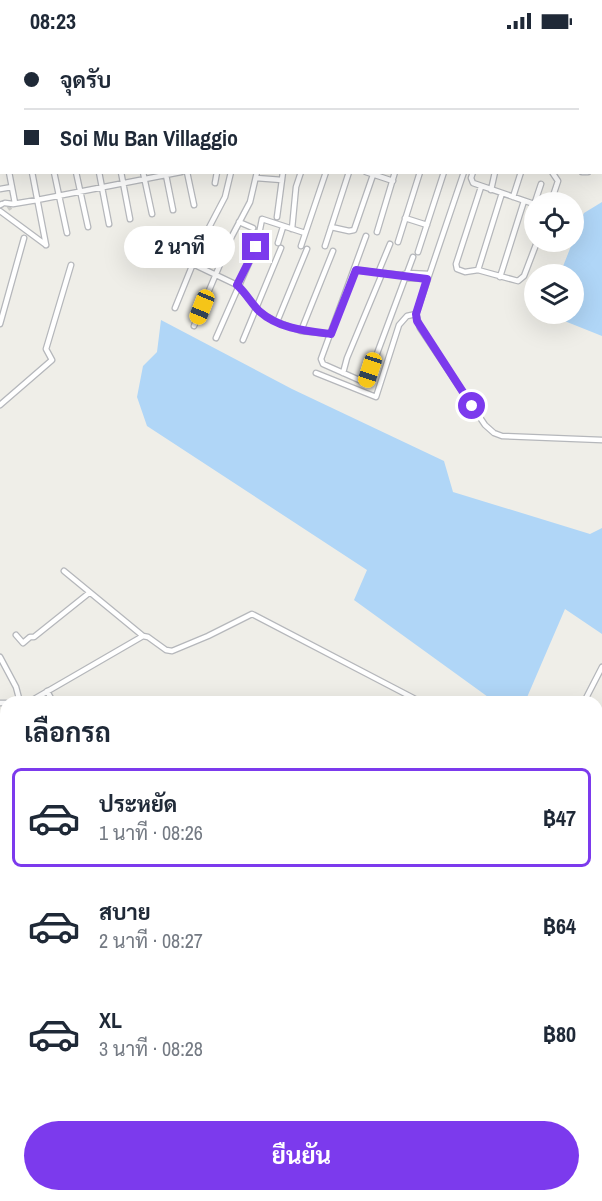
<!DOCTYPE html>
<html lang="th">
<head>
<meta charset="utf-8">
<style>
	:root { --surface:#fff; --page:#f6f6f7; --text:#1f2937; --muted:#747a83; --line:#e0e1e3; --accent:#7c3aed }
	body { margin:0; font-family:"Archivo Narrow",Sarabun,sans-serif; background:var(--page); color:var(--text); height:100vh; display:flex; flex-direction:column; font-size:22px; white-space:nowrap }
	* { box-sizing:border-box; margin:0 }
	p { font-size:20px; color:var(--muted) }
	.icon { flex:none; width:33px; height:33px; fill:none; stroke:currentColor; stroke-width:2; stroke-linecap:round; stroke-linejoin:round }
	.map { position:relative; flex:1; overflow:hidden }
	.panel { position:absolute; left:0px; top:654px; width:603px; height:506px; display:flex; flex-direction:column; background:var(--surface); border-radius:18px 18px 0 0; box-shadow:0 6px 24px #0002 }
	.panel>* { flex:none }
	.hud { position:absolute; left:0px; top:0px; width:603px; height:132px; box-shadow:0 6px 24px #0002; display:grid; align-content:center; height:132px; padding:0 24px; background:var(--surface) }
	.buttons { position:absolute; left:524px; top:150px; display:grid; gap:12px }
	.buttons a { display:grid; place-items:center; width:60px; height:60px; border-radius:50%; background:var(--surface); box-shadow:0 6px 24px #0002; font-size:30px }
	.end { position:absolute; width:27px; height:27px; margin:-14px; border:8px solid #7c3aed; background:#fff; box-shadow:0 0 0 3px #fff }
	.from { border-radius:50% }
	.bubble { position:absolute; height:42px; border-radius:21px; background:var(--surface); box-shadow:0 6px 24px #0002; font-size:20px; font-weight:700; line-height:42px; text-align:center }
	.car { position:absolute; width:18px; height:36px; margin:-18px -9px; border-radius:8px; box-shadow:0 0 4px 2px #0007; background:linear-gradient(#f5c518 24%,#345 0 40%,#f5c518 0 76%,#345 0 86%,#f5c518 0) }
	.hud b { display:flex; align-items:center; gap:21px; height:57px; font-size:22px }
	.hud b+b { border-top:2px solid var(--line) }
	.hud i { width:15px; height:15px; background:var(--text) }
	ul { padding:0; list-style:none }
	li { display:flex; align-items:center; gap:18px; height:99px; margin:0 12px 9px; padding:0 12px; border:3px solid transparent; border-radius:9px }
	li div { flex:1 }
	li b { display:block; font-size:22px }
	li em { font-style:normal; font-weight:700 }
	li.active { border-color:var(--accent) }
	li>.icon { width:54px; height:54px; stroke-width:1.5 }
	h2 { padding:0 24px; font-size:27px; line-height:72px }
	.primary-button { display:flex; gap:12px; margin-top:auto; padding:12px 24px }
	.primary-button a { flex:1; height:69px; border-radius:36px; background:var(--accent); color:#fff; font-size:24px; font-weight:700; line-height:69px; text-align:center }
	.status { display:flex; justify-content:space-between; align-items:center; height:42px; padding:0 30px; background:var(--surface); direction:ltr }
	.status svg { height:16px; fill:currentColor }
	.map>svg:first-child { display:block }
	.water { fill:#b0d6f7 }
	.lines { fill:none; stroke-linecap:round; stroke-linejoin:round }
	.canal { stroke:#b0d6f7; stroke-width:4.5 }
	.minor-tunnel { stroke:#cbcbc8; stroke-width:4.5; stroke-dasharray:4.5 2; stroke-linecap:butt }
	.minor-casing { stroke:#b5b7bb; stroke-width:7 }
	.tertiary-casing { stroke:#b5b7bb; stroke-width:8 }
	.primary-casing { stroke:#e4c56c; stroke-width:10 }
	.minor { stroke:#fff; stroke-width:4.5 }
	.tertiary { stroke:#fff; stroke-width:6 }
	.primary { stroke:#f7eeb5; stroke-width:8 }
	.route { stroke:#7c3aed; stroke-width:8 }
</style>
</head>
<body>
<div class="status"><b>08:23</b><svg viewBox="0 0 49 12"><path d="M0 12V9h3v3zM5 12V6h3v6zM10 12V3h3v9zM15 12V0h3v12zM26 1h20v11H26zM47 4h2v5h-2z"/></svg></div>
<div class="map">
<svg width="602" height="1159" viewBox="0 0 602 1159">
	<rect width="100%" height="100%" fill="#efeee8"/>
	<path class="water" d="M602,160V294L547,272H573V232H560L584,171Z
		M161,278L292,347L444,419L453,450L590,492L602,486V592L565,567L525,660H495L354,558L367,528L147,384L137,355L143,324L157,310Z"/>
	<g class="lines">
		<path class="canal" d="M0,727L6,737
			M246,1154L249,1159"/>
		<path class="minor-tunnel" d="M8,167L11,165"/>
		<defs>
			<path id="minor" d="M65,0L70,2
				M302,0L303,2
				M501,0V2
				M579,0L580,2
				M119,2V0
				M142,2L143,0
				M167,2V0
				M195,2L196,0
				M229,2V0
				M259,2V0
				M418,2L419,0
				M602,37V38
				M602,105V104
				M9,130L15,161
				M32,130L46,203
				M54,130L67,191
				M76,130L88,185
				M99,130L109,182
				M121,130L130,177
				M143,130L152,172
				M187,130L194,163
				M366,130L393,139
				M464,130L416,272L420,286L485,383L494,391L502,394L602,398
				M473,130L471,136L473,141L534,162
				M582,130H588
				M166,133L173,168
				M256,136L282,138
				M215,141L217,130
				M481,145L456,222L457,227L465,230L478,228L518,239L524,234L537,200
				M0,147L12,145
				M491,148L495,130
				M513,155L521,130
				M535,160L541,142
				M551,160L558,139L552,130
				M5,161L13,162L37,158L181,130
				M0,163L2,162
				M0,169L46,203
				M277,175L283,130
				M405,176L427,183
				M239,180L253,186
				M331,185L349,189L354,188L373,133
				M292,187L296,145L301,130
				M377,190L395,130
				M366,194L321,317L323,322L366,341L413,215
				M258,197L262,177L305,191
				M398,200L420,130
				M278,201L283,185
				M301,204L326,130
				M325,204L349,130
				M418,210L444,130
				M193,222L237,243L261,271L277,280L301,289L331,292
				M355,228L401,233
				M478,228L502,151
				M378,231L390,202
				M500,235L524,159
				M427,237L407,236L401,233L408,231L429,232
				M175,266L203,197L225,155L231,130
				M277,280L307,207
				M0,282L24,196
				M194,284L232,194L250,160L257,130
				M301,289L333,209
				M216,296L256,205
				M243,298L281,206
				M316,331L376,355L399,283L407,274L416,272
				M343,331L347,316L382,232
				M0,363L52,318L46,307L71,223
				M64,529L143,594
				M16,593L23,601L30,595H34L89,551
				M0,615L16,645L20,660
				M47,649L53,660
				M29,660L143,594L148,595L166,608L172,609L208,594L252,572L421,660
				M584,660L602,625
				M0,661H6
				M597,801L602,805
				M0,859L6,858
				M597,1047L602,1039
				M597,1080L602,1083
				M412,1154L420,1159
				M203,1159L209,1154
				M357,1159L359,1154
				M380,1159L385,1154"/>
			<path id="tertiary" d="M0,969L6,967"/>
			<path id="primary" d="M0,777L6,787
				M0,794L6,803
				M223,1154L227,1159
				M234,1154L237,1159"/>
		</defs>
		<use href="#minor" class="minor-casing"/>
		<use href="#tertiary" class="tertiary-casing"/>
		<use href="#primary" class="primary-casing"/>
		<use href="#minor" class="minor"/>
		<use href="#tertiary" class="tertiary"/>
		<use href="#primary" class="primary"/>
	</g>
	<g class="lines">
		<path class="route" d="M256,205L237,243C246,251 251,261 259,269C279,287 306,289 331,292L356,228L427,237L416,272L417,279L472,364"/>
	</g>
</svg>
<div class="buttons">
<a><svg class="icon" aria-label="locate" viewBox="0 0 24 24"><circle cx="12" cy="12" r="6"/><path d="M12 2v4M12 18v4M2 12h4M18 12h4"/></svg></a>
<a><svg class="icon" aria-label="layers" viewBox="0 0 24 24"><path d="M12 4l9 5-9 5-9-5zM3 14l9 5 9-5"/></svg></a>
</div>
<i class="end from" style="left:472px;top:364px"></i>
<i class="end" style="left:256px;top:205px"></i>
<div class="bubble" style="left:124px;top:184px;width:111px">2 นาที</div>
<i class="car" style="left:202px;top:265px;rotate:202deg"></i>
<i class="car" style="left:370px;top:328px;rotate:198deg"></i>
<div class="hud">
<b><i class="from"></i>จุดรับ</b>
<b><i></i>Soi Mu Ban Villaggio</b>
</div>
<section class="panel">
<h2>เลือกรถ</h2>
<ul>
<li class="active"><svg class="icon" aria-label="car" viewBox="0 0 24 24"><path d="M5 17H2v-5l4-1 3-4h7l3 4 3 1v5h-3M9 17h6M6 11h13"/><circle cx="7" cy="17" r="2"/><circle cx="17" cy="17" r="2"/></svg><div><b>ประหยัด</b><p>1 นาที · 08:26</p></div><em>฿47</em></li>
<li><svg class="icon" aria-label="car" viewBox="0 0 24 24"><path d="M5 17H2v-5l4-1 3-4h7l3 4 3 1v5h-3M9 17h6M6 11h13"/><circle cx="7" cy="17" r="2"/><circle cx="17" cy="17" r="2"/></svg><div><b>สบาย</b><p>2 นาที · 08:27</p></div><em>฿64</em></li>
<li><svg class="icon" aria-label="car" viewBox="0 0 24 24"><path d="M5 17H2v-5l4-1 3-4h7l3 4 3 1v5h-3M9 17h6M6 11h13"/><circle cx="7" cy="17" r="2"/><circle cx="17" cy="17" r="2"/></svg><div><b>XL</b><p>3 นาที · 08:28</p></div><em>฿80</em></li>
</ul>
<div class="primary-button"><a>ยืนยัน</a></div>
</section>
</div>
</body>
</html>
